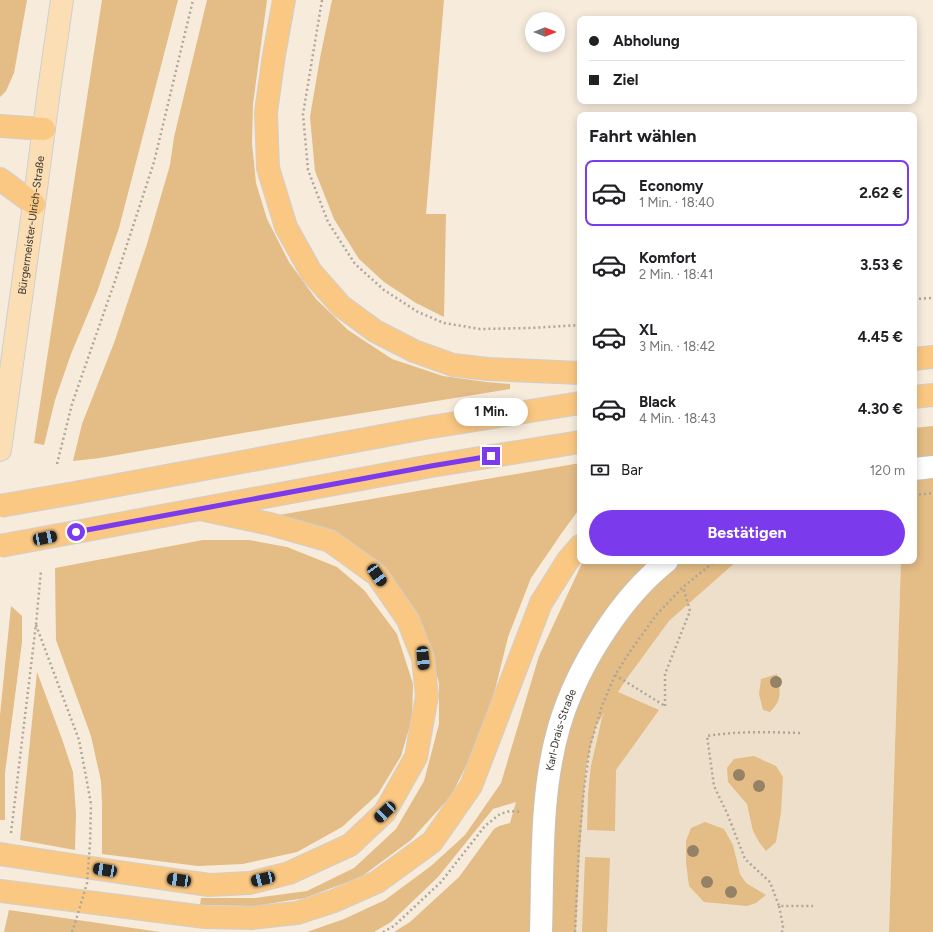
<!DOCTYPE html>
<html lang="de">
<head>
<meta charset="utf-8">
<style>
	:root { --surface:#fff; --page:#f6f6f6; --text:#202124; --muted:#757577; --line:#e0e0e0; --accent:#7c3aed }
	body { margin:0; font-family:Figtree,sans-serif; background:var(--page); color:var(--text); height:100vh; display:flex; flex-direction:column; font-size:15px; white-space:nowrap }
	* { box-sizing:border-box; margin:0 }
	p { font-size:13px; color:var(--muted) }
	.icon { flex:none; width:22px; height:22px; fill:none; stroke:currentColor; stroke-width:2; stroke-linecap:round; stroke-linejoin:round }
	.map { position:relative; flex:1; overflow:hidden }
	.side { position:absolute; left:577px; top:112px; width:340px; height:452px; display:flex; flex-direction:column; background:var(--surface); border-radius:8px; box-shadow:0 2px 10px #0003 }
	.side>* { flex:none }
	.top-card { position:absolute; left:577px; top:16px; width:340px; height:88px; border-radius:8px; box-shadow:0 2px 10px #0003; display:grid; align-content:center; height:88px; padding:0 12px; background:var(--surface) }
	.needle { width:26px; rotate:90deg }
	.tools { position:absolute; left:525px; top:12px; display:grid; gap:8px }
	.tools a { display:grid; place-items:center; width:40px; height:40px; border-radius:50%; background:var(--surface); box-shadow:0 2px 10px #0003; font-size:20px }
	.end { position:absolute; width:18px; height:18px; margin:-9px; border:5px solid #7c3aed; background:#fff; box-shadow:0 0 0 2px #fff }
	.from { border-radius:50% }
	.bubble { position:absolute; height:28px; border-radius:14px; background:var(--surface); box-shadow:0 2px 10px #0003; font-size:13px; font-weight:700; line-height:28px; text-align:center }
	.car { position:absolute; width:12px; height:24px; margin:-12px -6px; border-radius:5px; box-shadow:0 0 3px 1px #0007; background:linear-gradient(#222 24%,#8ab4d8 0 40%,#222 0 76%,#8ab4d8 0 86%,#222 0) }
	.top-card b { display:flex; align-items:center; gap:14px; height:38px; font-size:15px }
	.top-card b+b { border-top:1px solid var(--line) }
	.top-card i { width:10px; height:10px; background:var(--text) }
	ul { padding:0; list-style:none }
	li { display:flex; align-items:center; gap:12px; height:66px; margin:0 8px 6px; padding:0 4px; border:2px solid transparent; border-radius:8px }
	li div { flex:1 }
	li b { display:block; font-size:15px }
	li em { font-style:normal; font-weight:700 }
	li.active { border-color:var(--accent) }
	li>.icon { width:36px; height:36px; stroke-width:1.5 }
	h2 { padding:0 12px; font-size:18px; line-height:48px }
	.pay { display:flex; align-items:center; gap:10px; height:44px; padding:0 12px; font-size:15px }
	.pay p { margin-inline-start:auto }
	.action { display:flex; gap:8px; margin-top:auto; padding:8px 12px }
	.action a { flex:1; height:46px; border-radius:24px; background:var(--accent); color:#fff; font-size:16px; font-weight:700; line-height:46px; text-align:center }
	.map>svg:first-child { display:block }
	.built { fill:#eedfca }
	.green { fill:#e3bc86 }
	.lines { fill:none; stroke-linecap:round; stroke-linejoin:round }
	.minor-casing { stroke:#ccc1b2; stroke-width:24 }
	.major-casing { stroke:#d0cfcd; stroke-width:24 }
	.highway-casing { stroke:#d0cfcd; stroke-width:24 }
	.path { stroke:#afa69a; stroke-width:2.5; stroke-dasharray:2 3; stroke-linecap:butt }
	.minor { stroke:#fff; stroke-width:22 }
	.major { stroke:#fcdeb5; stroke-width:22 }
	.highway { stroke:#fac883; stroke-width:22 }
	.highway-bridge-casing { stroke:#d0cfcd; stroke-width:24; stroke-linecap:butt }
	.path-bridge { stroke:#afa69a; stroke-width:2.5; stroke-dasharray:2 3; stroke-linecap:butt }
	.highway-bridge { stroke:#fac883; stroke-width:22 }
	.tree { fill:#958266 }
	.route { stroke:#7c3aed; stroke-width:5 }
	.labels { text-anchor:middle; stroke-width:3; stroke-linejoin:round; paint-order:stroke }
	.street-label { font-size:11px; fill:#3a3530; stroke:#fff }
</style>
</head>
<body>
<div class="map">
<svg width="933" height="932" viewBox="0 0 933 932">
	<rect width="100%" height="100%" fill="#f7ebdc"/>
	<path class="built" d="M737,561H901L889,932H576L580,851L586,767L596,726L628,677L669,621Z"/>
	<path class="green" d="M0,0H27L14,73L6,91L0,97Z
		M102,0H178L119,228L97,292L71,354L55,400L44,445L34,443Z
		M207,0H267L253,104L252,143L256,183L267,219L289,262L316,299L348,330L392,359L443,376L486,382L510,384V389L295,424L100,458L73,461L82,424L114,343L147,244L170,165L174,137Z
		M332,0H444L426,214H446L444,317L416,303L384,282L359,259L334,219L315,171L310,117L320,58Z
		M933,426V932H889L901,561H914V428Z
		M580,463V508L561,534L531,578L508,637L496,686L480,738L451,796L411,840L361,877L305,898L255,906L200,905L201,898H255L307,891L354,868L396,829L424,781L439,724V683L423,627L400,589L381,564L334,532L279,515Z
		M203,540H249L287,547L337,567L364,590L397,634L413,684L412,719L401,756L378,794L342,827L297,852L243,864L198,866L102,854V804L101,781L91,736L56,640L55,568Z
		M583,561H737L669,621L628,677L618,692L659,710L616,770L615,831L587,830L588,794L591,766L602,718L605,712L596,726L586,767L580,851L576,932H394L410,922L459,877L494,829L499,826L510,823L516,802L493,809L438,877L391,922L374,932H307L344,919L385,900L431,866L465,835L501,783L539,656Z
		M11,606L22,616V642L5,773V820H0V715Z
		M37,672L62,739L73,772L76,814L75,850L20,840Z
		M777,674C780,691 783,699 770,712L763,710L759,694L761,679Z
		M754,756L776,766L783,777L781,812L776,842L766,851L759,842L753,831L747,804L728,782L727,768L734,759Z
		M705,822L724,829L733,845L740,874L746,883L766,895L756,903L747,906L704,902L689,886L686,862V841L691,828Z
		M585,857L610,858L607,932H582Z
		M9,910L160,932H4Z"/>
	<g class="lines">
		<defs>
			<g id="minor">
				<path d="M914,469L933,467"/>
				<path id="s1" d="M541,932C543,864 540,793 559,727C569,693 585,661 605,631C622,605 642,581 667,561"/>
			</g>
			<g id="major">
				<path id="s2" d="M0,450L34,204L49,90L62,0"/>
			</g>
			<path id="highway" d="M284,0L274,55L266,112L268,168L286,227L311,272L341,306L375,331L414,351L453,365L488,369L580,373
				M0,126L44,129
				M0,179L34,204
				M914,359L933,357
				M914,397L933,395
				M80,492L425,428L580,403
				M76,532L431,466L580,442
				M0,854L105,870L209,885L250,883L289,873L350,845L385,812L416,757L427,696L423,658L408,620L377,575L330,541L270,524L200,509
				M0,891L205,917L251,918L297,913L334,901L377,882L432,842L471,786L541,603L568,560L580,546"/>
		</defs>
		<use href="#minor" class="minor-casing"/>
		<use href="#major" class="major-casing"/>
		<use href="#highway" class="highway-casing"/>
		<path class="path" d="M322,0L303,114L308,170L328,222L355,264L384,290L418,312L444,323L480,329L531,328L580,325
			M914,299L933,298
			M57,464L72,404L116,278L154,162L193,0
			M914,495L933,493
			M36,625L79,740L87,782L91,804
			M615,675L665,706
			M665,706V674L690,611L683,587
			M800,733C769,732 738,731 707,736L714,786L727,813L745,859L770,882L779,906H813
			M11,833L36,624L41,571
			M779,906L783,926L782,932
			M383,932L394,926L441,882L485,826L500,814L510,811L522,812
			M575,932L579,845L584,789L590,746L602,706L615,675L631,650L657,614L683,587L715,561"/>
		<use href="#minor" class="minor"/>
		<use href="#major" class="major"/>
		<use href="#highway" class="highway"/>
		<defs>
			<path id="highway-bridge" d="M0,506L80,492
				M0,546L76,532"/>
		</defs>
		<use href="#highway-bridge" class="highway-bridge-casing"/>
		<path class="path-bridge" d="M72,932L76,920L87,883L90,844L91,804"/>
		<use href="#highway-bridge" class="highway-bridge"/>
	</g>
	<g class="tree">
		<circle cx="776" cy="682" r="6"/>
		<circle cx="739" cy="775" r="6"/>
		<circle cx="759" cy="786" r="6"/>
		<circle cx="693" cy="851" r="6"/>
		<circle cx="707" cy="882" r="6"/>
		<circle cx="731" cy="892" r="6"/>
	</g>
	<g class="lines">
		<path class="route" d="M76,532L431,466L491,456"/>
	</g>
	<g class="labels">
		<g class="street-label">
			<text dy="4" stroke="none"><textPath href="#s2" startOffset="227">Bürgermeister-Ulrich-Straße</textPath></text>
			<text dy="4" stroke="none"><textPath href="#s1" startOffset="204">Karl-Drais-Straße</textPath></text>
		</g>
	</g>
</svg>
<div class="tools">
<a><svg class="needle" viewBox="-14 -14 28 28"><path d="M0-13l5 13h-10z" fill="#e53935"/><path d="M0 13l5-13h-10z" fill="#757577"/></svg></a>
</div>
<i class="end from" style="left:76px;top:532px"></i>
<i class="end" style="left:491px;top:456px"></i>
<div class="bubble" style="left:454px;top:398px;width:74px">1 Min.</div>
<i class="car" style="left:45px;top:538px;rotate:79deg"></i>
<i class="car" style="left:377px;top:575px;rotate:145deg"></i>
<i class="car" style="left:423px;top:658px;rotate:175deg"></i>
<i class="car" style="left:385px;top:812px;rotate:227deg"></i>
<i class="car" style="left:105px;top:870px;rotate:279deg"></i>
<i class="car" style="left:263px;top:879px;rotate:257deg"></i>
<i class="car" style="left:179px;top:880px;rotate:278deg"></i>
<div class="top-card">
<b><i class="from"></i>Abholung</b>
<b><i></i>Ziel</b>
</div>
<section class="side">
<h2>Fahrt wählen</h2>
<ul>
<li class="active"><svg class="icon" aria-label="car" viewBox="0 0 24 24"><path d="M5 17H2v-5l4-1 3-4h7l3 4 3 1v5h-3M9 17h6M6 11h13"/><circle cx="7" cy="17" r="2"/><circle cx="17" cy="17" r="2"/></svg><div><b>Economy</b><p>1 Min. · 18:40</p></div><em>2.62 €</em></li>
<li><svg class="icon" aria-label="car" viewBox="0 0 24 24"><path d="M5 17H2v-5l4-1 3-4h7l3 4 3 1v5h-3M9 17h6M6 11h13"/><circle cx="7" cy="17" r="2"/><circle cx="17" cy="17" r="2"/></svg><div><b>Komfort</b><p>2 Min. · 18:41</p></div><em>3.53 €</em></li>
<li><svg class="icon" aria-label="car" viewBox="0 0 24 24"><path d="M5 17H2v-5l4-1 3-4h7l3 4 3 1v5h-3M9 17h6M6 11h13"/><circle cx="7" cy="17" r="2"/><circle cx="17" cy="17" r="2"/></svg><div><b>XL</b><p>3 Min. · 18:42</p></div><em>4.45 €</em></li>
<li><svg class="icon" aria-label="car" viewBox="0 0 24 24"><path d="M5 17H2v-5l4-1 3-4h7l3 4 3 1v5h-3M9 17h6M6 11h13"/><circle cx="7" cy="17" r="2"/><circle cx="17" cy="17" r="2"/></svg><div><b>Black</b><p>4 Min. · 18:43</p></div><em>4.30 €</em></li>
</ul>
<div class="pay"><svg class="icon" aria-label="cash" viewBox="0 0 24 24"><path d="M3 7h18v10H3z"/><circle cx="12" cy="12" r="2"/></svg>Bar<p>120 m</p></div>
<div class="action"><a>Bestätigen</a></div>
</section>
</div>
</body>
</html>
